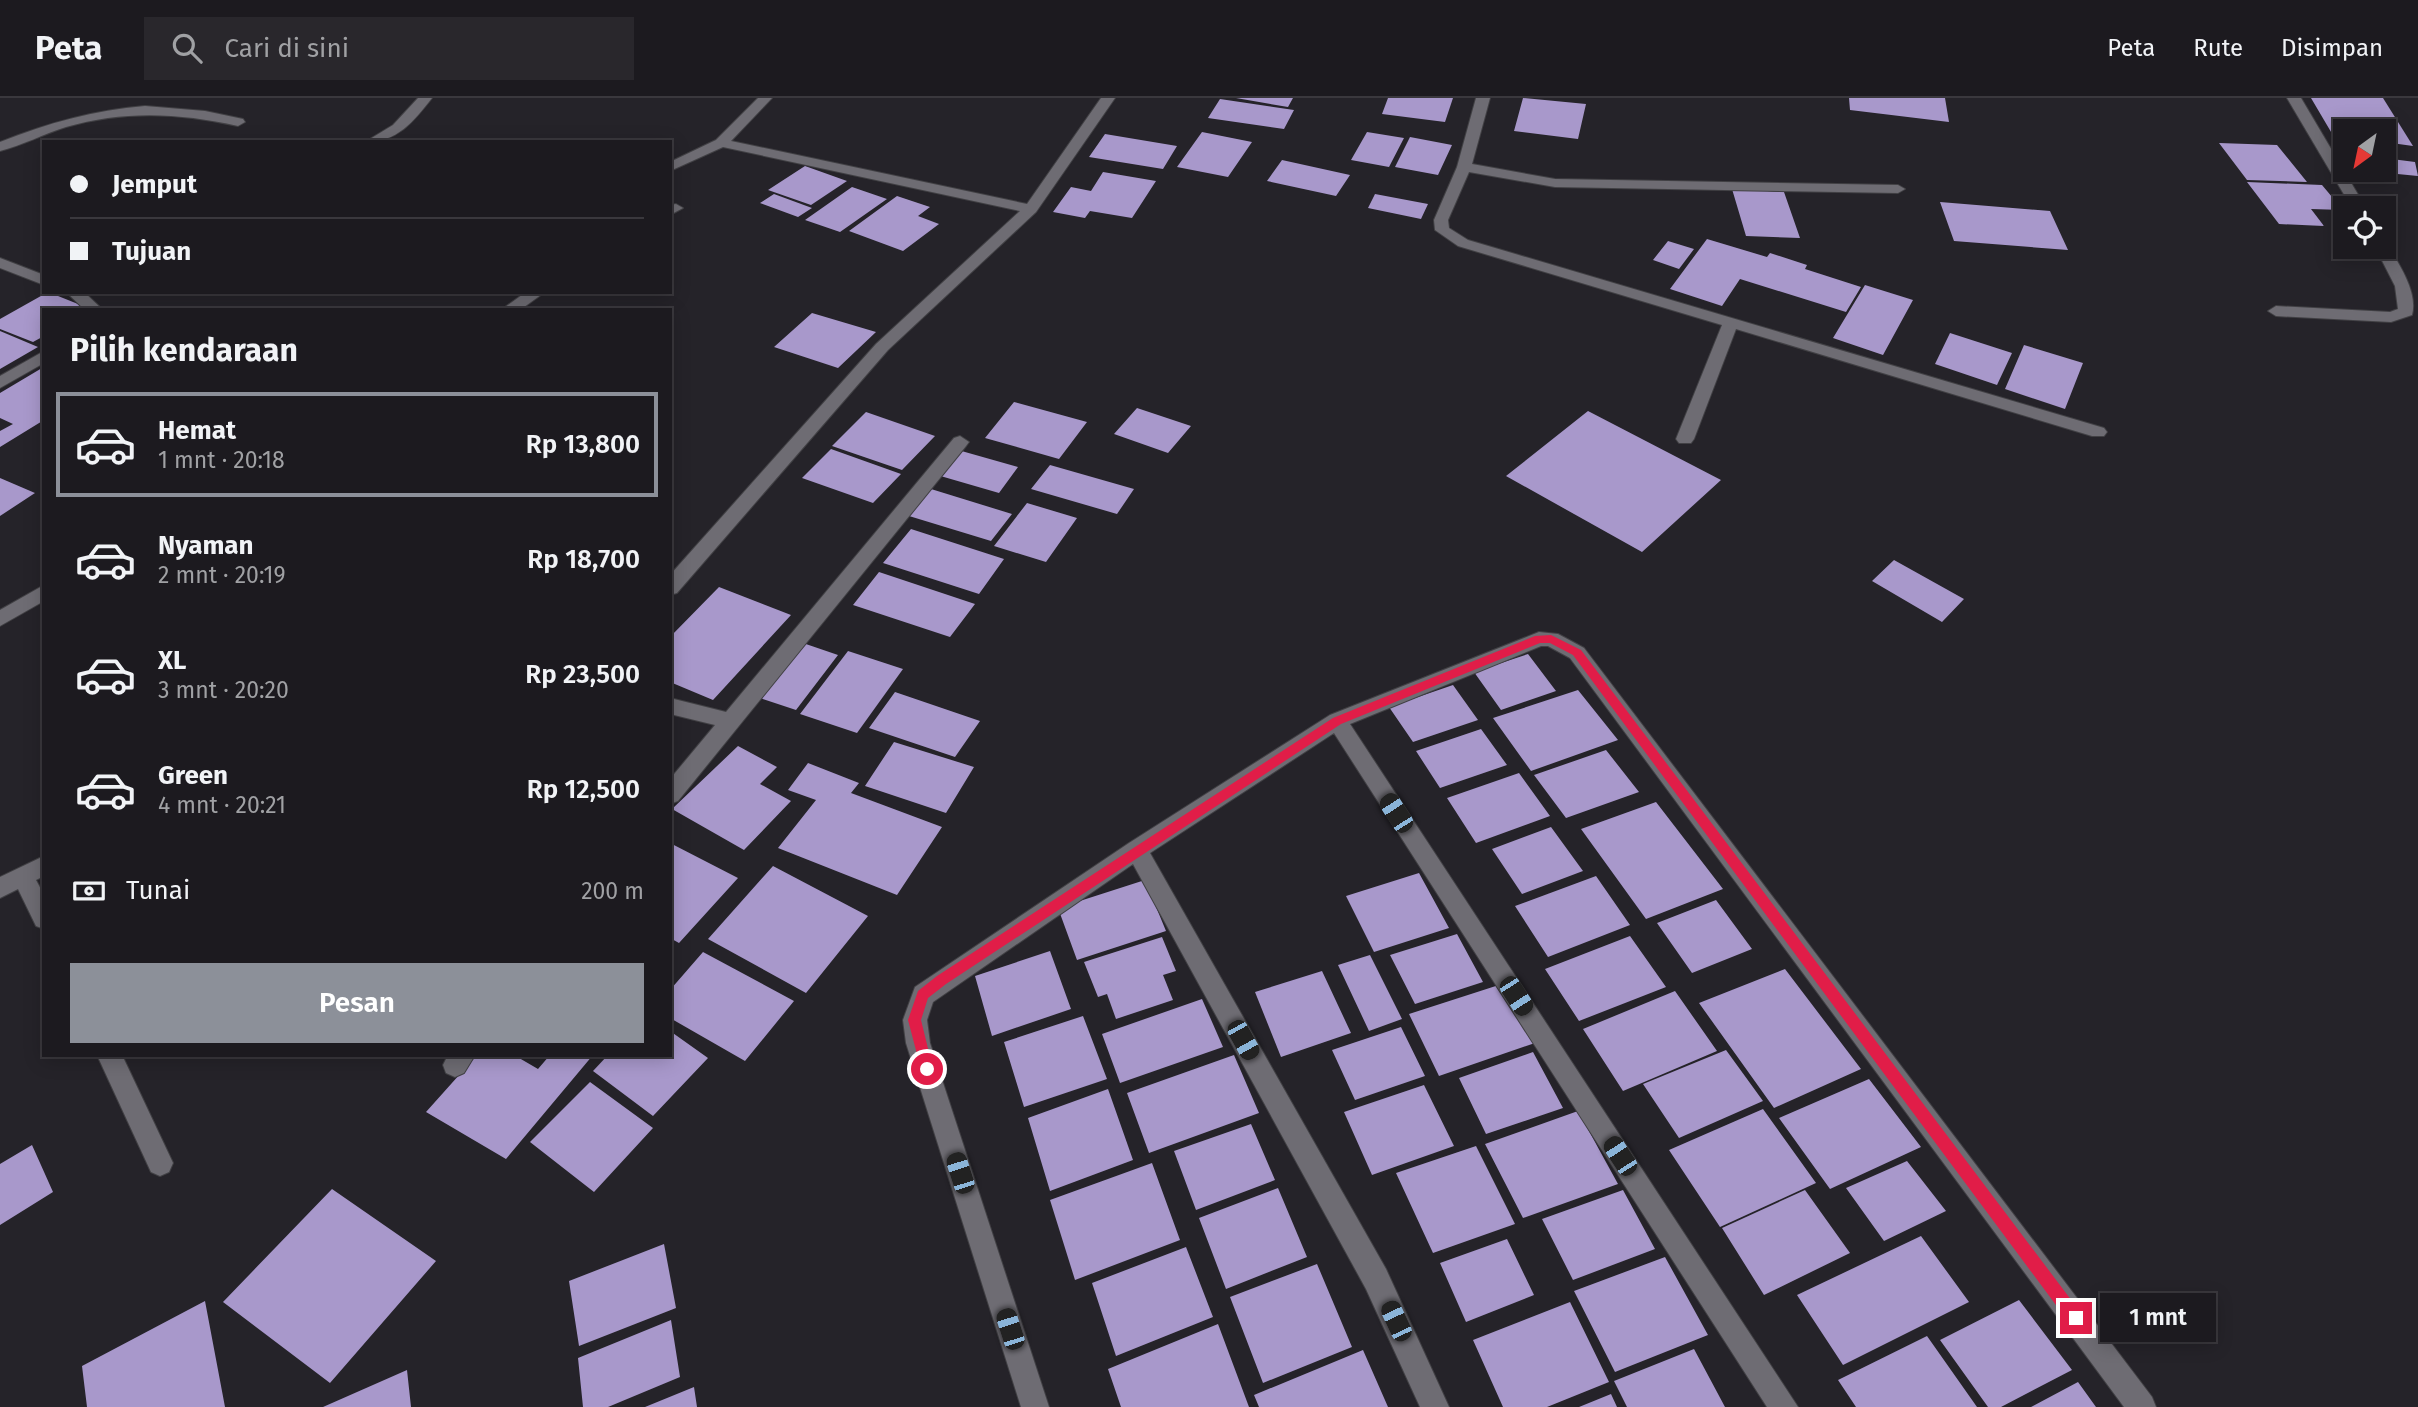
<!DOCTYPE html>
<html lang="id">
<head>
<meta charset="utf-8">
<style>
	:root { --surface:#1c1a1f; --page:#29272c; --text:#f1f3f6; --muted:#a0a1a4; --line:#3a383d; --accent:#8c9099 }
	body { margin:0; font-family:"Fira Sans",sans-serif; background:var(--page); color:var(--text); height:100vh; display:flex; flex-direction:column; font-size:26px; white-space:nowrap }
	* { box-sizing:border-box; margin:0 }
	p { font-size:23px; color:var(--muted) }
	.icon { flex:none; width:38px; height:38px; fill:none; stroke:currentColor; stroke-width:2; stroke-linecap:round; stroke-linejoin:round }
	.map { position:relative; flex:1; overflow:hidden }
	.panel { position:absolute; left:42px; top:210px; width:630px; height:749px; display:flex; flex-direction:column; background:var(--surface); border-radius:0px; box-shadow:0 4px 18px #0003,0 0 0 2px var(--line) }
	.panel>* { flex:none }
	.banner { position:absolute; left:42px; top:42px; width:630px; height:154px; border-radius:0px; box-shadow:0 4px 18px #0003,0 0 0 2px var(--line); display:grid; align-content:center; height:154px; padding:0 28px; background:var(--surface) }
	.needle { width:46px; rotate:213deg }
	.fabs { position:absolute; left:2333px; top:21px; display:grid; gap:14px }
	.fabs a { display:grid; place-items:center; width:63px; height:63px; border-radius:0px; background:var(--surface); box-shadow:0 4px 18px #0003,0 0 0 2px var(--line); font-size:35px }
	.end { position:absolute; width:32px; height:32px; margin:-16px; border:9px solid #e11d48; background:#fff; box-shadow:0 0 0 4px #fff }
	.from { border-radius:50% }
	.bubble { position:absolute; height:49px; border-radius:0px; background:var(--surface); box-shadow:0 4px 18px #0003,0 0 0 2px var(--line); font-size:23px; font-weight:600; line-height:49px; text-align:center }
	.car { position:absolute; width:21px; height:42px; margin:-21px -10px; border-radius:9px; box-shadow:0 0 5px 2px #0007; background:linear-gradient(#222 24%,#8ab4d8 0 40%,#222 0 76%,#8ab4d8 0 86%,#222 0) }
	.banner b { display:flex; align-items:center; gap:24px; height:66px; font-size:26px }
	.banner b+b { border-top:2px solid var(--line) }
	.banner i { width:18px; height:18px; background:var(--text) }
	ul { padding:0; list-style:none }
	li { display:flex; align-items:center; gap:21px; height:105px; margin:0 14px 10px; padding:0 14px; border:4px solid transparent; border-radius:0px }
	li div { flex:1 }
	li b { display:block; font-size:26px }
	li em { font-style:normal; font-weight:600 }
	li.current { border-color:var(--accent) }
	li>.icon { width:63px; height:63px; stroke-width:1.5 }
	h2 { padding:0 28px; font-size:32px; line-height:84px }
	.pay { display:flex; align-items:center; gap:18px; height:77px; padding:0 28px; font-size:26px }
	.pay p { margin-inline-start:auto }
	.button { display:flex; gap:14px; margin-top:auto; padding:14px 28px }
	.button a { flex:1; height:80px; border-radius:0px; background:var(--accent); color:#fff; font-size:28px; font-weight:600; line-height:80px; text-align:center }
	header { display:flex; align-items:center; gap:42px; box-sizing:border-box; height:98px; padding:0 35px; background:var(--surface); border-bottom:2px solid var(--line) }
	header strong { font-size:33px }
	nav { display:flex; gap:38px; margin-inline-start:auto; font-size:24px }
	.search { width:490px; height:63px; background:var(--page); display:flex; align-items:center; gap:18px; box-sizing:border-box; padding:0 24px; border-radius:0px; color:var(--muted); font-size:26px }
	.map>svg:first-child { display:block }
	.building { fill:#a898cb }
	.lines { fill:none; stroke-linecap:round; stroke-linejoin:round }
	.minor-casing { stroke:#414044; stroke-width:2 }
	.minor { fill:#6e6c73; fill-rule:evenodd }
	.route { fill:#e11d48 }
</style>
</head>
<body>
<header>
<strong>Peta</strong>
<div class="search"><svg class="icon" aria-label="search" viewBox="0 0 24 24"><circle cx="10" cy="10" r="6"/><path d="M15 15l6 6"/></svg>Cari di sini</div>
<nav><a>Peta</a><a>Rute</a><a>Disimpan</a></nav>
</header>
<div class="map">
<svg width="2418" height="1309" viewBox="0 0 2418 1309">
	<rect width="100%" height="100%" fill="#252329"/>
	<path class="building" d="M1236,0H1293L1288,9Z
		M1388,0H1453L1445,24L1382,16Z
		M1523,0L1586,6L1578,41L1514,33Z
		M1849,0H1945L1949,24L1850,12Z
		M2311,0H2383L2413,48L2384,44V33H2345V40L2334,39Z
		M1220,1L1294,12L1284,31L1208,20Z
		M1202,34L1252,44L1228,79L1177,69Z
		M1367,34L1404,40L1389,69L1351,62Z
		M1105,36L1177,48L1163,71L1089,59Z
		M1410,39L1452,47L1438,77L1395,69Z
		M2219,45L2277,47L2307,84L2247,82Z
		M2384,60L2415,64L2418,78L2377,74L2384,72Z
		M1282,62L1350,77L1336,98L1267,83Z
		M805,68L847,83L811,107L768,92Z
		M1103,74L1156,83L1132,120L1090,113L1085,120L1053,114L1071,89L1091,93Z
		M2247,84L2322,87L2343,112L2311,111L2324,128L2279,126Z
		M852,89L887,101L840,134L805,122Z
		M1732,91L1784,94L1800,140L1746,138Z
		M774,96L812,110L798,119L760,105Z
		M1375,96L1428,106L1421,121L1368,110Z
		M897,98L930,109L918,118L939,126L903,153L849,133Z
		M1940,104L2050,113L2068,152L1954,143Z
		M1707,141L1767,159L1770,155L1807,167L1805,171L1861,189L1846,214L1740,181L1722,208L1670,191Z
		M1668,143L1694,151L1679,171L1653,162Z
		M1865,187L1913,202L1883,257L1833,240Z
		M48,194L93,212H44V238L33,244L0,231V221Z
		M812,215L876,234L838,270L774,249Z
		M0,233L38,249L0,271Z
		M1950,235L2012,255L1997,287L1935,266Z
		M2024,247L2083,265L2065,311L2005,291Z
		M42,270L44,322L0,349V333L13,326L0,320V295Z
		M1014,304L1087,324L1059,361L985,340Z
		M1137,310L1191,328L1168,355L1114,336Z
		M1588,313L1721,382L1642,454L1506,378Z
		M866,314L935,338L902,372L832,348Z
		M831,351L901,376L873,405L802,380Z
		M958,352L1018,369L999,395L937,377Z
		M1050,367L1134,391L1117,416L1031,391Z
		M0,380L35,395L0,418Z
		M931,391L1012,416L991,443L909,418Z
		M1027,405L1077,420L1046,464L994,448Z
		M911,431L1004,461L979,496L883,465Z
		M1894,462L1964,501L1942,524L1872,483Z
		M879,474L975,506L950,539L853,507Z
		M719,489L791,517L713,602L670,584V539Z
		M800,544L838,557L796,612L757,599Z
		M848,553L903,571L857,635L800,616Z
		M1528,556L1556,593L1501,612L1474,574Z
		M1453,587L1478,622L1413,644L1389,609Z
		M1578,592L1618,642L1531,673L1493,620Z
		M895,594L980,623L955,659L869,630Z
		M1481,631L1507,667L1440,690L1416,653Z
		M894,644L974,669L946,715L865,688Z
		M738,648L777,669L760,686L791,703L744,752L672,711Z
		M1606,652L1639,694L1566,720L1534,677Z
		M808,665L859,685L851,695L942,729L897,797L778,750L816,702L788,692Z
		M1519,675L1550,718L1476,745L1447,700Z
		M1656,704L1723,791L1646,821L1581,731Z
		M1551,729L1583,773L1522,796L1492,751Z
		M670,745L738,780L679,845L670,840Z
		M773,768L868,818L806,895L708,841Z
		M1419,775L1449,830L1374,854L1346,798Z
		M1596,778L1630,827L1548,859L1515,808Z
		M1145,782L1166,833L1077,862L1058,810Z
		M1716,802L1752,851L1692,875L1657,825Z
		M1457,836L1483,884L1415,906L1390,857Z
		M1630,838L1666,889L1579,923L1545,871Z
		M1162,839L1176,873L1163,877L1173,902L1116,921L1107,896L1098,899L1084,864Z
		M1050,853L1071,911L992,938L975,878Z
		M703,854L794,903L745,963L670,920V892Z
		M1370,857L1402,921L1369,933L1338,867Z
		M1785,871L1861,971L1774,1010L1699,905Z
		M1322,873L1351,935L1281,959L1255,894Z
		M1502,886L1535,945L1439,978L1409,916Z
		M1675,893L1717,953L1623,993L1583,931Z
		M1202,901L1223,949L1120,985L1102,936Z
		M1083,918L1107,981L1024,1009L1004,944Z
		M1401,929L1425,978L1355,1002L1332,952Z
		M670,933L708,960L653,1018L593,973L608,957H670Z
		M1726,952L1763,1003L1679,1040L1643,986Z
		M1533,954L1563,1010L1486,1036L1459,980Z
		M477,957H514L538,971L550,957H593L506,1061L426,1014Z
		M1234,957L1259,1015L1149,1055L1127,995Z
		M1869,981L1921,1049L1830,1091L1779,1020Z
		M590,984L653,1030L594,1094L530,1044Z
		M1424,987L1454,1048L1372,1077L1344,1014Z
		M1108,991L1133,1062L1050,1093L1028,1020Z
		M1763,1011L1816,1085L1720,1129L1669,1052Z
		M1578,1013L1618,1086L1523,1120L1485,1046Z
		M1251,1026L1275,1082L1196,1112L1174,1053Z
		M32,1047L53,1094L0,1127V1066Z
		M1476,1048L1515,1126L1433,1155L1396,1075Z
		M1907,1063L1946,1113L1884,1143L1846,1090Z
		M1152,1065L1180,1142L1075,1182L1050,1102Z
		M1278,1090L1307,1159L1226,1191L1199,1120Z
		M332,1091L436,1163L330,1285L223,1204Z
		M1623,1092L1655,1151L1573,1182L1542,1121Z
		M1805,1092L1850,1155L1764,1197L1722,1130Z
		M1921,1138L1969,1204L1843,1267L1797,1197Z
		M1507,1141L1534,1197L1466,1224L1440,1165Z
		M664,1146L676,1210L579,1248L569,1183Z
		M1186,1149L1213,1219L1116,1258L1092,1185Z
		M1665,1159L1708,1237L1615,1274L1574,1193Z
		M1317,1166L1352,1249L1263,1285L1230,1199Z
		M2019,1202L2072,1272L2001,1309H1988L1940,1242Z
		M205,1203L225,1309H87L82,1268Z
		M1570,1204L1609,1284L1547,1309H1503L1473,1242Z
		M671,1222L680,1279L608,1309H583L578,1260Z
		M1218,1226L1249,1309H1121L1108,1271Z
		M1927,1238L1977,1309H1856L1838,1282Z
		M1694,1251L1725,1309H1627L1614,1283Z
		M1363,1252L1388,1309H1259L1254,1297Z
		M407,1272L411,1309H323Z
		M2078,1284L2096,1309H2031Z
		M694,1289L697,1309H645Z
		M1611,1296L1617,1309H1579Z"/>
	<g class="lines">
		<defs>
			<path id="minor" d="M418,0H432C413,24 398,44 365,44L393,27Z
				M758,0H772L731,43L1027,106L1101,0H1115L1036,114L888,252L677,495L670,497V477L876,246L1020,113L723,49L670,73V64L716,42Z
				M1476,0H1490L1472,66L1555,81L1898,87L1905,91L1898,95L1555,89L1469,74L1448,122L1449,130L1468,142L2104,330L2107,334L2104,338H2092L1736,231L1694,341L1691,345H1679L1676,341L1722,227L1458,148L1435,132L1434,122L1457,69Z
				M2287,0H2301L2366,110H2352Z
				M145,8L205,13L243,21L245,24L238,28C180,15 124,12 66,29C44,36 23,47 0,53V44C48,25 94,12 145,8Z
				M676,106L683,110L670,117V107Z
				M2384,145L2389,149C2400,168 2418,195 2412,217L2391,224L2276,218L2268,213L2276,208L2390,214L2398,211L2395,188L2375,149H2384Z
				M0,160L44,177V187L0,170Z
				M66,194H84L103,212H85Z
				M526,194H545L520,212H501Z
				M44,253V265L0,290V278Z
				M960,338L969,344L966,348L678,703L670,706V681L715,627L670,616V600L726,614L954,340Z
				M44,487V503L0,528V512Z
				M1539,534L1558,536L1584,550L2152,1299L2156,1309H2124L1570,560L1548,548H1541L1350,626L1798,1309H1767L1334,635L1150,755L1386,1171L1449,1309H1420L1366,1191L1133,766L933,904L927,922L930,945L1049,1309H1021L906,945L903,922L915,889L1129,745L1330,617Z
				M44,758V778L36,782L44,797V831L36,828L18,791L0,800V779Z
				M97,957H122L173,1065L169,1074L160,1078L151,1074Z
				M448,957H475L464,975L455,979L446,975L443,967Z"/>
		</defs>
		<use href="#minor" class="minor-casing"/>
		<use href="#minor" class="minor"/>
	</g>
	<path class="route" d="M1551,537L1581,552L2081,1215L2083,1220L2081,1226L2076,1228L2070,1226L1573,557L1550,545H1540L1341,626L946,886L928,900L921,922L933,971L927,977L922,975L908,922L918,893L937,878L1333,620L1535,538Z"/>
</svg>
<div class="fabs">
<a><svg class="needle" viewBox="-14 -14 28 28"><path d="M0-13l5 13h-10z" fill="#e53935"/><path d="M0 13l5-13h-10z" fill="#a0a1a4"/></svg></a>
<a><svg class="icon" aria-label="locate" viewBox="0 0 24 24"><circle cx="12" cy="12" r="6"/><path d="M12 2v4M12 18v4M2 12h4M18 12h4"/></svg></a>
</div>
<i class="end from" style="left:927px;top:971px"></i>
<i class="end" style="left:2076px;top:1220px"></i>
<div class="bubble" style="left:2100px;top:1195px;width:116px">1 mnt</div>
<i class="car" style="left:1396px;top:715px;rotate:327deg"></i>
<i class="car" style="left:1516px;top:898px;rotate:147deg"></i>
<i class="car" style="left:1243px;top:942px;rotate:151deg"></i>
<i class="car" style="left:1620px;top:1058px;rotate:327deg"></i>
<i class="car" style="left:960px;top:1075px;rotate:342deg"></i>
<i class="car" style="left:1396px;top:1223px;rotate:335deg"></i>
<i class="car" style="left:1010px;top:1231px;rotate:342deg"></i>
<div class="banner">
<b><i class="from"></i>Jemput</b>
<b><i></i>Tujuan</b>
</div>
<section class="panel">
<h2>Pilih kendaraan</h2>
<ul>
<li class="current"><svg class="icon" aria-label="car" viewBox="0 0 24 24"><path d="M5 17H2v-5l4-1 3-4h7l3 4 3 1v5h-3M9 17h6M6 11h13"/><circle cx="7" cy="17" r="2"/><circle cx="17" cy="17" r="2"/></svg><div><b>Hemat</b><p>1 mnt · 20:18</p></div><em>Rp 13,800</em></li>
<li><svg class="icon" aria-label="car" viewBox="0 0 24 24"><path d="M5 17H2v-5l4-1 3-4h7l3 4 3 1v5h-3M9 17h6M6 11h13"/><circle cx="7" cy="17" r="2"/><circle cx="17" cy="17" r="2"/></svg><div><b>Nyaman</b><p>2 mnt · 20:19</p></div><em>Rp 18,700</em></li>
<li><svg class="icon" aria-label="car" viewBox="0 0 24 24"><path d="M5 17H2v-5l4-1 3-4h7l3 4 3 1v5h-3M9 17h6M6 11h13"/><circle cx="7" cy="17" r="2"/><circle cx="17" cy="17" r="2"/></svg><div><b>XL</b><p>3 mnt · 20:20</p></div><em>Rp 23,500</em></li>
<li><svg class="icon" aria-label="car" viewBox="0 0 24 24"><path d="M5 17H2v-5l4-1 3-4h7l3 4 3 1v5h-3M9 17h6M6 11h13"/><circle cx="7" cy="17" r="2"/><circle cx="17" cy="17" r="2"/></svg><div><b>Green</b><p>4 mnt · 20:21</p></div><em>Rp 12,500</em></li>
</ul>
<div class="pay"><svg class="icon" aria-label="cash" viewBox="0 0 24 24"><path d="M3 7h18v10H3z"/><circle cx="12" cy="12" r="2"/></svg>Tunai<p>200 m</p></div>
<div class="button"><a>Pesan</a></div>
</section>
</div>
</body>
</html>
